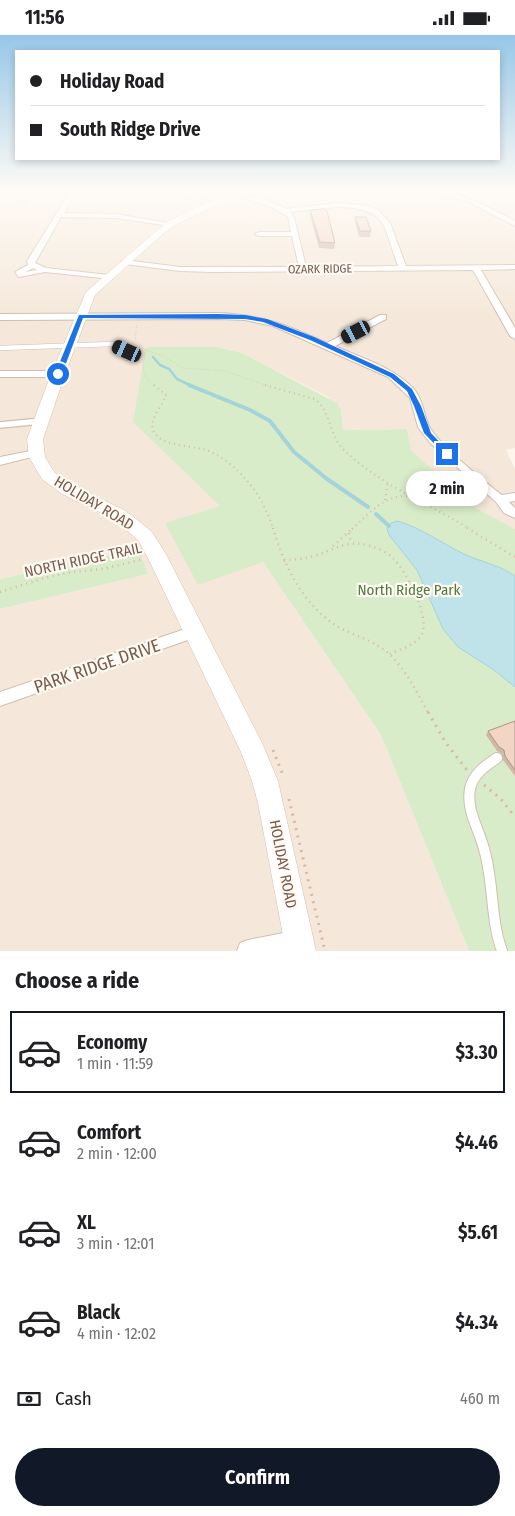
<!DOCTYPE html>
<html lang="en">
<head>
<meta charset="utf-8">
<style>
	:root { --surface:#fff; --page:#f2f2f2; --text:#202124; --muted:#757577; --line:#e0e0e0; --accent:#111827 }
	body { margin:0; font-family:"Fira Sans Condensed",sans-serif; background:var(--page); color:var(--text); height:100vh; display:flex; flex-direction:column; font-size:19px; white-space:nowrap }
	* { box-sizing:border-box; margin:0 }
	p { font-size:16px; color:var(--muted) }
	.icon { flex:none; width:28px; height:28px; fill:none; stroke:currentColor; stroke-width:2; stroke-linecap:round; stroke-linejoin:round }
	.map { position:relative; height:916px; overflow:hidden }
	.side { display:flex; flex-direction:column; background:var(--surface); flex:1 }
	.side>* { flex:none }
	.hud { position:absolute; left:15px; top:15px; width:485px; height:110px; border-radius:0px; box-shadow:0 2px 8px #0003; display:grid; align-content:center; height:110px; padding:0 15px; background:var(--surface) }
	.end { position:absolute; width:22px; height:22px; margin:-11px; border:6px solid #1a73e8; background:#fff; box-shadow:0 0 0 2px #fff }
	.from { border-radius:50% }
	.bubble { position:absolute; height:35px; border-radius:18px; background:var(--surface); box-shadow:0 2px 8px #0003; font-size:16px; font-weight:700; line-height:35px; text-align:center }
	.car { position:absolute; width:15px; height:30px; margin:-15px -8px; border-radius:6px; box-shadow:0 0 4px 1px #0007; background:linear-gradient(#222 24%,#8ab4d8 0 40%,#222 0 76%,#8ab4d8 0 86%,#222 0) }
	.hud b { display:flex; align-items:center; gap:18px; height:48px; font-size:19px }
	.hud b+b { border-top:1px solid var(--line) }
	.hud i { width:12px; height:12px; background:var(--text) }
	ul { padding:0; list-style:none }
	li { display:flex; align-items:center; gap:15px; height:82px; margin:0 10px 8px; padding:0 5px; border:2px solid transparent; border-radius:0px }
	li div { flex:1 }
	li b { display:block; font-size:19px }
	li em { font-style:normal; font-weight:700 }
	li.selected { border-color:var(--accent) }
	li>.icon { width:45px; height:45px; stroke-width:1.5 }
	h2 { padding:0 15px; font-size:22px; line-height:60px }
	.pay { display:flex; align-items:center; gap:12px; height:55px; padding:0 15px; font-size:19px }
	.pay p { margin-inline-start:auto }
	.button { display:flex; gap:10px; margin-top:auto; padding:10px 15px }
	.button a { flex:1; height:58px; border-radius:30px; background:var(--accent); color:#fff; font-size:20px; font-weight:700; line-height:58px; text-align:center }
	.status { display:flex; justify-content:space-between; align-items:center; height:35px; padding:0 25px; background:var(--surface); direction:ltr }
	.status svg { height:14px; fill:currentColor }
	.map>svg:first-child { display:block }
	.residential { fill:#f5e8da }
	.green { fill:#d8ecc9 }
	.water { fill:#bfe3e8; stroke:#a5d3da }
	.lines { fill:none; stroke-linecap:round; stroke-linejoin:round }
	.stream-far1 { stroke:#a5d3da; stroke-width:2.5 }
	.stream { stroke:#a5d3da; stroke-width:4 }
	.lane-far2-casing { stroke:#d1beb0; stroke-width:5.5 }
	.lane-far1-casing { stroke:#d1beb0; stroke-width:8 }
	.lane-casing { stroke:#d1beb0; stroke-width:12 }
	.street-casing { stroke:#d1beb0; stroke-width:2 }
	.secondary-casing { stroke:#d6c0b0; stroke-width:1 }
	.path-far3 { stroke:#d9b8a5; stroke-width:1; stroke-dasharray:0.5 2; stroke-linecap:butt }
	.path-far2 { stroke:#d9b8a5; stroke-width:2; stroke-dasharray:1 4; stroke-linecap:butt }
	.path-far1 { stroke:#d9b8a5; stroke-width:2.5; stroke-dasharray:1 4.5; stroke-linecap:butt }
	.path { stroke:#d9b8a5; stroke-width:3; stroke-dasharray:2 5.5; stroke-linecap:butt }
	.lane-far2 { stroke:#fff; stroke-width:4.5 }
	.lane-far1 { stroke:#fff; stroke-width:5.5 }
	.lane { stroke:#fff; stroke-width:10 }
	.street { fill:#fff; fill-rule:evenodd }
	.secondary { fill:#fff; fill-rule:evenodd }
	.wall { fill:#d1b7a8 }
	.building { fill:#f3d5c3; stroke:#aa9588 }
	.route { fill:#1a73e8 }
	.labels { text-anchor:middle; stroke-width:4.5; stroke-linejoin:round; paint-order:stroke }
	.far-street-label { font-size:12px; fill:#7a5c4d; stroke:#fffaf3 }
	.street-label { font-size:15px; fill:#7a5c4d; stroke:#fffaf3 }
	.park-label { font-size:15px; fill:#537a41; stroke:#fffaf3 }
	.near-street-label { font-size:18px; fill:#7a5c4d; stroke:#fffaf3 }
</style>
</head>
<body>
<div class="status"><b>11:56</b><svg viewBox="0 0 49 12"><path d="M0 12V9h3v3zM5 12V6h3v6zM10 12V3h3v9zM15 12V0h3v12zM26 1h20v11H26zM47 4h2v5h-2z"/></svg></div>
<div class="map">
<svg width="515" height="916" viewBox="0 0 515 916">
	<rect width="100%" height="100%" fill="#fdf6ec"/>
	<path class="residential" d="M0,154H515V413L506,415L515,434V494L476,473L411,415L407,394L343,395L341,375L328,362L242,318L218,312L221,471L263,527L381,700L469,916H0V574L148,539L139,514L0,544Z"/>
	<path class="green" d="M27,154H45L44,157H69L73,154H123L119,162L29,164L26,172L13,171Z
		M146,312H218L242,318L337,368L341,375L343,395L407,394L411,415L476,473L515,494V916H469L381,700L263,527L198,550L165,488L220,471L133,387Z
		M139,514L148,539L0,574V544Z"/>
	<path class="water" d="M397,486C420,492 443,509 464,519C481,527 500,530 515,541V652L494,635L458,612L443,594L417,535L389,500L387,493L391,488Z"/>
	<g class="lines">
		<path class="stream-far1" d="M153,322L160,330L169,334L177,344L192,351"/>
		<path class="stream" d="M189,350L250,375L270,386L294,417L327,444L368,472
			M376,479L389,491"/>
		<defs>
			<path id="lane-far2" d="M0,313L113,309L127,316L126,323"/>
			<path id="lane-far1" d="M0,390L41,386"/>
			<path id="lane" d="M497,723C485,731 473,739 470,754C466,775 479,794 484,814C494,847 490,883 502,916"/>
			<path id="street" d="M165,154H174L216,169L211,170Z
				M421,154C454,153 486,171 515,186V191L469,167Z
				M239,158L270,166L286,174L337,168L365,170L378,175L390,188L406,231L515,230V234L481,235L515,293V304L510,301L473,235L212,237L180,236L125,229L121,227L125,225L180,232H299L292,201H259L255,199L259,197H291L288,182L272,172L237,161V159ZM337,172C388,173 383,190 398,231L306,232L294,182L290,177Z
				M70,160L73,162L64,178L116,179L173,189L170,191L116,183L61,182L35,228L46,233L109,240L113,242L112,244L45,237L19,242L15,237L28,230L27,226L67,162ZM33,233L37,235L25,237Z
				M218,278C263,280 287,290 327,308L380,280H386V284L335,311C361,323 393,332 413,353C423,364 423,378 429,391C437,408 486,448 502,460L515,458V466L509,467L515,473V483L504,478L496,467L430,408L418,392L410,363L388,342L273,291L245,285L218,284L0,285V279Z
				M0,336H58L63,339L58,342H0Z
				M35,415L39,416L41,418L39,420L0,430V422Z
				M194,591L199,593L202,597L199,601L0,671V657Z
				M299,895L307,898L310,906L307,914L301,916H237L240,908L248,905Z"/>
			<path id="secondary" d="M249,154H261L205,175L173,191L158,203L95,260L65,339L43,404L45,422L54,437L74,451L124,475L135,483L152,497L167,521L262,708L278,746L316,916H286L258,768L252,746L241,717L147,521L138,505L112,483L62,459L42,444L29,422L27,404L51,339L86,257L167,187L199,171Z"/>
		</defs>
		<use href="#lane-far2" class="lane-far2-casing"/>
		<use href="#lane-far1" class="lane-far1-casing"/>
		<use href="#lane" class="lane-casing"/>
		<use href="#street" class="street-casing"/>
		<use href="#secondary" class="secondary-casing"/>
		<path class="path-far3" d="M137,290L135,304L145,315
			M155,351C140,339 143,333 145,315L161,320L183,333L225,336L268,351"/>
		<path class="path-far2" d="M154,350L166,360C163,371 149,383 153,395C159,412 194,410 209,416C240,430 264,462 273,494
			M265,350L314,364C330,373 329,399 342,413C378,449 427,468 470,494
			M385,465L388,447
			M352,494C370,478 382,461 408,461"/>
		<path class="path-far1" d="M273,493C284,531 304,572 340,593C356,601 374,606 388,618C406,634 417,658 429,679
			M467,493L515,522
			M349,498L351,508
			M333,511L353,493
			M284,526C294,524 304,524 314,521C331,516 344,506 362,509C372,511 385,515 393,523C406,536 430,581 422,599C417,610 400,614 390,619
			M0,557L44,543L72,537L103,534L144,524"/>
		<path class="path" d="M428,677L446,708L467,735
			M273,715L283,740
			M484,750L500,763L515,782
			M289,764L325,916"/>
		<use href="#lane-far2" class="lane-far2"/>
		<use href="#lane-far1" class="lane-far1"/>
		<use href="#lane" class="lane"/>
		<use href="#street" class="street"/>
		<use href="#secondary" class="secondary"/>
	</g>
	<path class="wall" d="M310,175L335,208L334,214L319,213L310,181Z
		M355,182L371,196L370,202H359L355,187Z
		M515,686V741L503,725L502,719L497,716L486,700L488,696Z"/>
	<path class="building" d="M324,174L327,176L335,208L320,207L310,175Z
		M355,182H366L371,196H360Z
		M515,686V735L505,721L504,715L499,712L488,696Z"/>
	<linearGradient id="sky" x2="0" y2="1"><stop stop-color="#97c7e8"/><stop offset="0.55" stop-color="#fefbf6"/><stop offset="1" stop-color="#fefbf6" stop-opacity="0"/></linearGradient>
	<rect width="515" height="282" fill="url(#sky)"/>
	<path class="route" d="M218,279L245,280L267,284L314,302L394,339L412,354L421,371L431,398L451,419L445,420L424,398L414,371L407,356L390,342L310,305L263,287L245,284L83,283L62,339L58,341L55,339L79,280Z"/>
	<g class="labels">
		<g class="far-street-label">
			<text transform="translate(320 234) rotate(-1)" y="4">OZARK RIDGE</text>
		</g>
		<g class="street-label">
			<text transform="translate(94 468) rotate(31)" y="5">HOLIDAY ROAD</text>
			<text transform="translate(83 525) rotate(-12)" y="5">NORTH RIDGE TRAIL</text>
			<text transform="translate(283 829) rotate(79)" y="5">HOLIDAY ROAD</text>
		</g>
		<g class="park-label">
			<text x="409" y="560">North Ridge Park</text>
		</g>
		<g class="near-street-label">
			<text transform="translate(97 631) rotate(-19)" y="6">PARK RIDGE DRIVE</text>
		</g>
	</g>
</svg>
<i class="end from" style="left:58px;top:339px"></i>
<i class="end" style="left:447px;top:419px"></i>
<div class="bubble" style="left:406px;top:436px;width:82px">2 min</div>
<i class="car" style="left:356px;top:297px;rotate:243deg"></i>
<i class="car" style="left:127px;top:316px;rotate:294deg"></i>
<div class="hud">
<b><i class="from"></i>Holiday Road</b>
<b><i></i>South Ridge Drive</b>
</div>
</div>
<section class="side">
<h2>Choose a ride</h2>
<ul>
<li class="selected"><svg class="icon" aria-label="car" viewBox="0 0 24 24"><path d="M5 17H2v-5l4-1 3-4h7l3 4 3 1v5h-3M9 17h6M6 11h13"/><circle cx="7" cy="17" r="2"/><circle cx="17" cy="17" r="2"/></svg><div><b>Economy</b><p>1 min · 11:59</p></div><em>$3.30</em></li>
<li><svg class="icon" aria-label="car" viewBox="0 0 24 24"><path d="M5 17H2v-5l4-1 3-4h7l3 4 3 1v5h-3M9 17h6M6 11h13"/><circle cx="7" cy="17" r="2"/><circle cx="17" cy="17" r="2"/></svg><div><b>Comfort</b><p>2 min · 12:00</p></div><em>$4.46</em></li>
<li><svg class="icon" aria-label="car" viewBox="0 0 24 24"><path d="M5 17H2v-5l4-1 3-4h7l3 4 3 1v5h-3M9 17h6M6 11h13"/><circle cx="7" cy="17" r="2"/><circle cx="17" cy="17" r="2"/></svg><div><b>XL</b><p>3 min · 12:01</p></div><em>$5.61</em></li>
<li><svg class="icon" aria-label="car" viewBox="0 0 24 24"><path d="M5 17H2v-5l4-1 3-4h7l3 4 3 1v5h-3M9 17h6M6 11h13"/><circle cx="7" cy="17" r="2"/><circle cx="17" cy="17" r="2"/></svg><div><b>Black</b><p>4 min · 12:02</p></div><em>$4.34</em></li>
</ul>
<div class="pay"><svg class="icon" aria-label="cash" viewBox="0 0 24 24"><path d="M3 7h18v10H3z"/><circle cx="12" cy="12" r="2"/></svg>Cash<p>460 m</p></div>
<div class="button"><a>Confirm</a></div>
</section>
</body>
</html>
